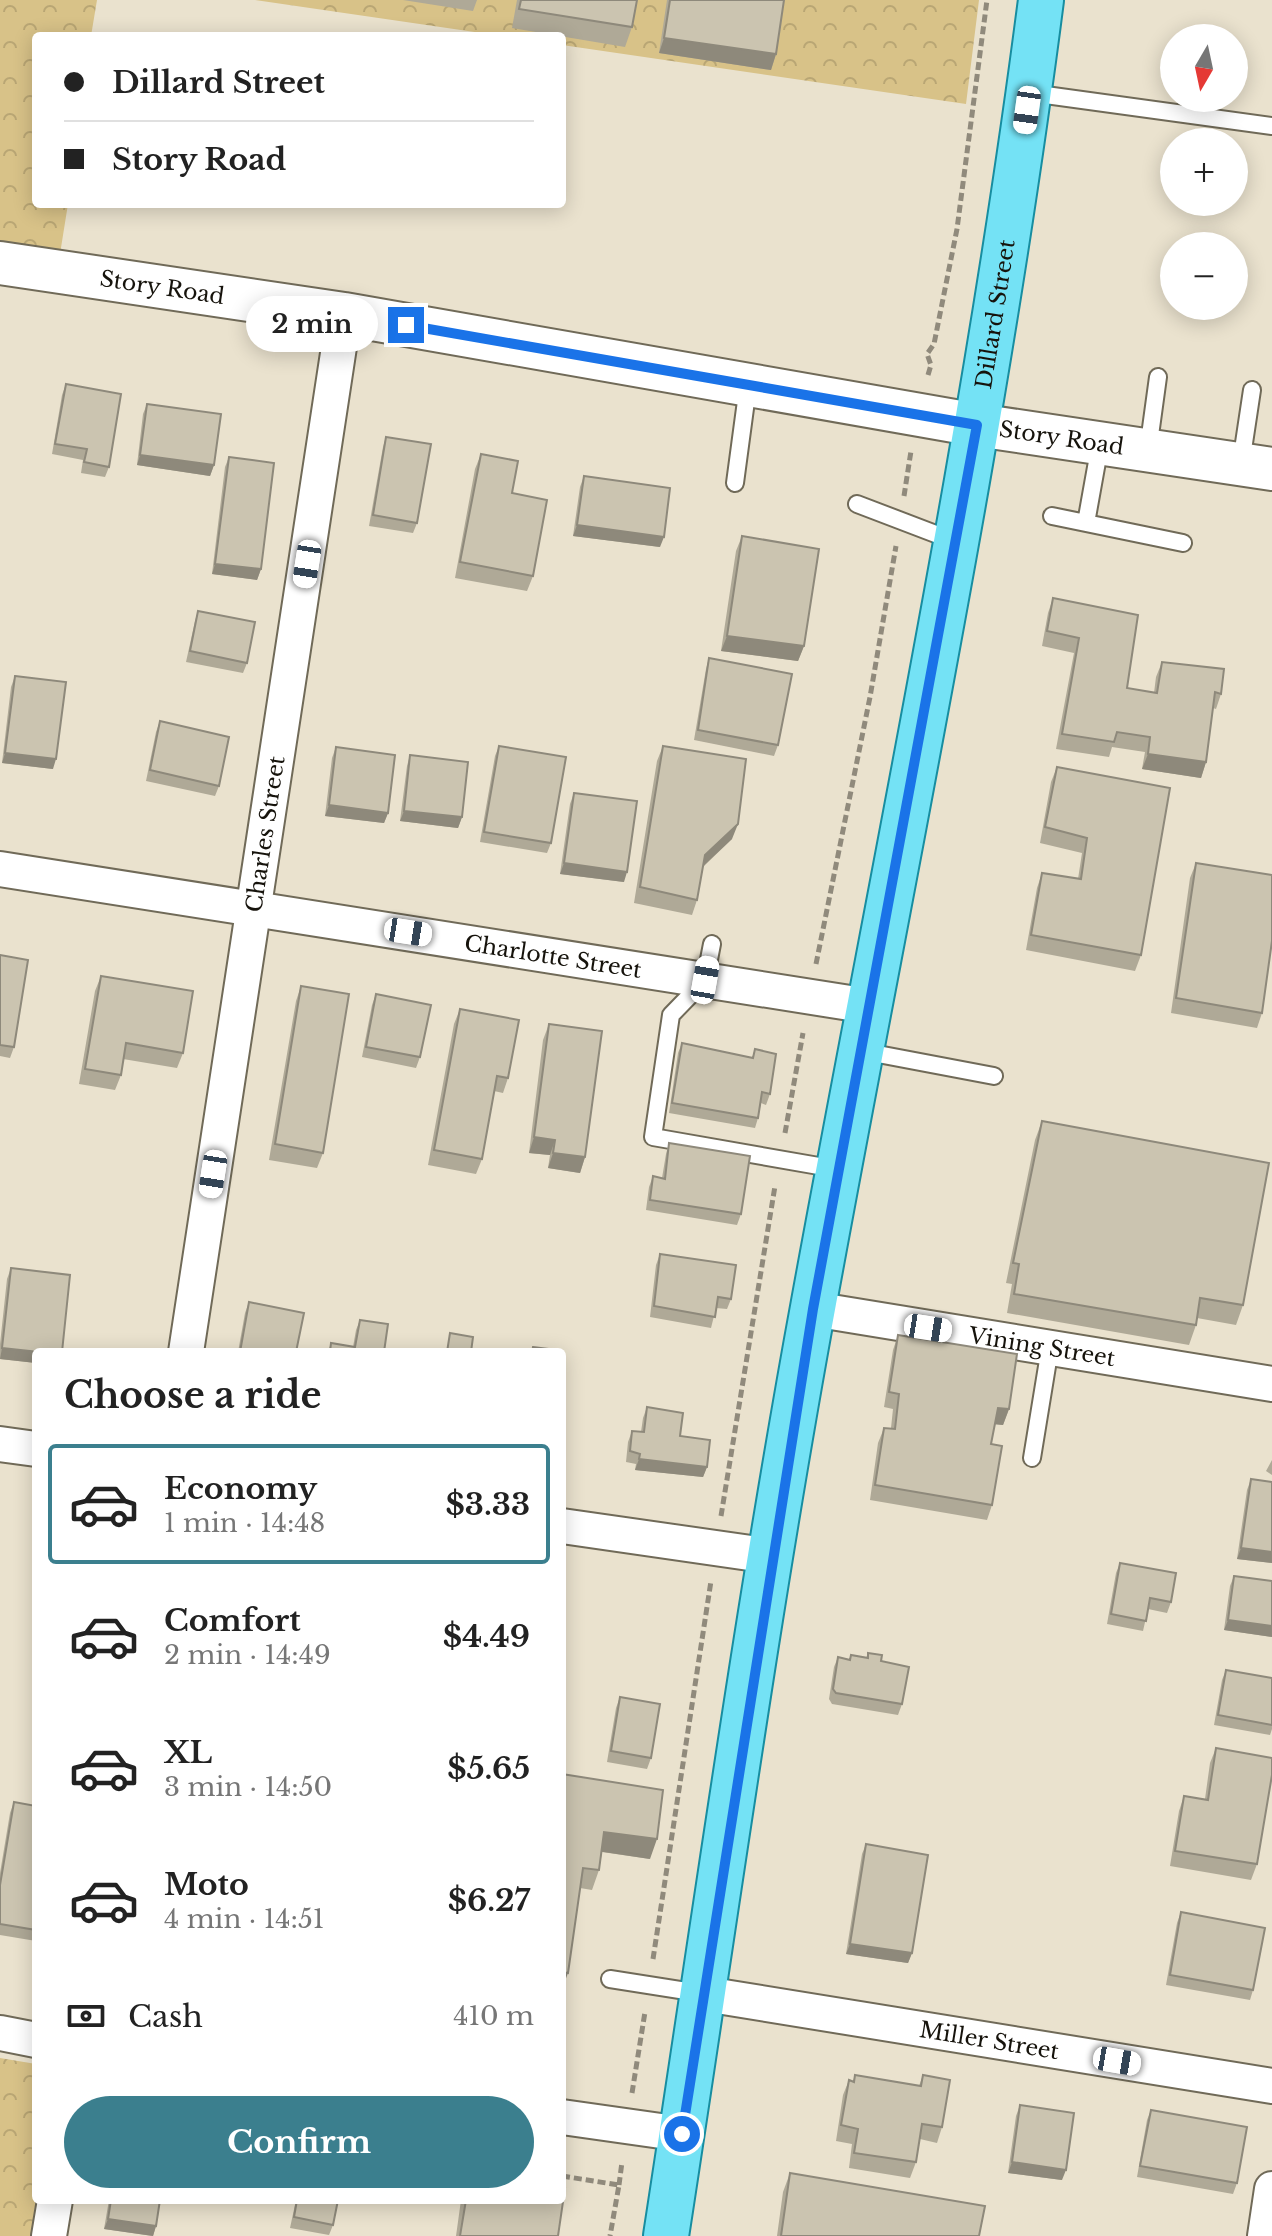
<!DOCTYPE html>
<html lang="en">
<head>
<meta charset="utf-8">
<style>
	:root { --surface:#fff; --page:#f2f2f2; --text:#222; --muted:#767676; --line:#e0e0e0; --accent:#3b7f8e }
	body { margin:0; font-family:"Libre Baskerville",serif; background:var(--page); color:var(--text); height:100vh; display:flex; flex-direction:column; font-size:30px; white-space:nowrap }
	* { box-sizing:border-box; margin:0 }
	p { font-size:26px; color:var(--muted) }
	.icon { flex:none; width:44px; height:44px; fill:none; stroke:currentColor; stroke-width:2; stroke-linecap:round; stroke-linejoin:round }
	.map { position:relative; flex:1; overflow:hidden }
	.details { position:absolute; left:32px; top:1348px; width:534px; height:856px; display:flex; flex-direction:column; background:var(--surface); border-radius:8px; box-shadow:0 4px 20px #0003 }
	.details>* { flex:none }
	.banner { position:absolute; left:32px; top:32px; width:534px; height:176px; border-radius:8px; box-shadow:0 4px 20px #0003; display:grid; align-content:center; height:176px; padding:0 32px; background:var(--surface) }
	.needle { width:52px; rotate:189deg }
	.tools { position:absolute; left:1160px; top:24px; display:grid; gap:16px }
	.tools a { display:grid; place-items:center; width:88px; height:88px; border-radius:50%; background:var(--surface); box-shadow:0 4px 20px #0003; font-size:40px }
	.end { position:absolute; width:36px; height:36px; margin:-18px; border:10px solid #1a73e8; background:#fff; box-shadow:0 0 0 4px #fff }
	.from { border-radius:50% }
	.bubble { position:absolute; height:56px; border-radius:28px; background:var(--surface); box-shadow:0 4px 20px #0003; font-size:26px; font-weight:700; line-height:56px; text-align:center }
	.car { position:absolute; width:24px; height:48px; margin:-24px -12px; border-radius:10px; box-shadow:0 0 6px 2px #0007; background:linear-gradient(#fff 24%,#345 0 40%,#fff 0 76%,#345 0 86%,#fff 0) }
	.banner b { display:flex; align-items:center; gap:28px; height:76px; font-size:30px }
	.banner b+b { border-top:2px solid var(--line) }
	.banner i { width:20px; height:20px; background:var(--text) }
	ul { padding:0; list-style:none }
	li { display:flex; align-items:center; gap:24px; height:120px; margin:0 16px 12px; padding:0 16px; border:4px solid transparent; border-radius:8px }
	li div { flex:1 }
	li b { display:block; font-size:30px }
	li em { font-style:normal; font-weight:700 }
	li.active { border-color:var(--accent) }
	li>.icon { width:72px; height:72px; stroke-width:1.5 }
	h2 { padding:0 32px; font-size:36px; line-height:96px }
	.pay { display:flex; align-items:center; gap:20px; height:88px; padding:0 32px; font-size:30px }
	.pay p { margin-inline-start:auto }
	.cta { display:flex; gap:16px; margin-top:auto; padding:16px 32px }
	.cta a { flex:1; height:92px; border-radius:48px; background:var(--accent); color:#fff; font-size:32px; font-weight:700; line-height:92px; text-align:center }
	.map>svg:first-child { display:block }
	.forest { fill:url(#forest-crowns) }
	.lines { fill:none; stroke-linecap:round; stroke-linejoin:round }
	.service-casing { stroke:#706a58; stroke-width:20 }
	.minor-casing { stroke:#706a58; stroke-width:38 }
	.tertiary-casing { stroke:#706a58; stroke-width:46 }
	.primary-casing { stroke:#178da0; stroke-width:48 }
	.path { stroke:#908a7c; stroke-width:5; stroke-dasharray:8 4; stroke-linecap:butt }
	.service { stroke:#fff; stroke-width:16 }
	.minor { stroke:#fff; stroke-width:34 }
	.tertiary { stroke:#fff; stroke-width:42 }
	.primary { stroke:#74e2f5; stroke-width:44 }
	.wall { fill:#afa997 }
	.shaded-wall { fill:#8e897b }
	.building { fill:#cbc4b0; stroke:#8e897b; stroke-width:2 }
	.route { stroke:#1a73e8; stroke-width:10 }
	.labels { text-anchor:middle; stroke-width:6; stroke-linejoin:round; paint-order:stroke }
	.street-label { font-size:22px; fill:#16130c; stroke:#fff }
</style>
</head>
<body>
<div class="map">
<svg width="1272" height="2236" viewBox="0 0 1272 2236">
	<defs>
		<pattern id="forest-crowns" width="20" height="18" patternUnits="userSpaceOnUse" patternTransform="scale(2)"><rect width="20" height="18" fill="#d8c288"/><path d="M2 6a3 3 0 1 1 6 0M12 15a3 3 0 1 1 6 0" fill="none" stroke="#b9a674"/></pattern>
	</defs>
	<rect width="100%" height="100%" fill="#eae2ce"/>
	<path class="forest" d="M0,0H97L91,36H36V204H68L60,254L0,245Z
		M255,0H979L966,104L562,45V36H502Z
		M0,2058L36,2064V2199L31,2236H0Z"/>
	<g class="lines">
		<defs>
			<path id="service" d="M1031,93L1272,126
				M1148,450L1158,377
				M1241,463L1252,390
				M735,483L748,386
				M857,504L954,541
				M1052,516L1183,543
				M1086,523L1100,445
				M712,944L705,980L671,1015L653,1137L836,1169
				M862,1051L994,1076
				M1032,1458L1050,1348
				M610,1979L699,1993"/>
			<g id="minor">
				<path id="s1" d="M0,869L869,1006"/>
				<path id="s2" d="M813,1309L1272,1384"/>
				<path id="s3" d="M186,1352L344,314"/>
				<path d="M0,1444L36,1449"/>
				<path d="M562,1526L771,1556"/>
				<path id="s4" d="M705,1994L1272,2086"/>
				<path d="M0,2033L36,2040"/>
				<path d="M562,2117L682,2134"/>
				<path d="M49,2236L55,2200"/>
				<path d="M1265,2236L1272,2189"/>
			</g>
			<g id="tertiary">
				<path id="s5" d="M0,263L344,314L977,425L1272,469"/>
			</g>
			<g id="primary">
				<path id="s6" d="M666,2236C714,1925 757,1612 814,1302C893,869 985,437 1041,0"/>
			</g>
		</defs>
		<use href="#service" class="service-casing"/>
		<use href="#minor" class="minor-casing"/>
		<use href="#tertiary" class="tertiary-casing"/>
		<use href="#primary" class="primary-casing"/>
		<path class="path" d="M928,375L931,365L927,354L934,344L957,229L987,0
			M904,496L911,451
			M816,964L870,697L896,546
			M785,1133L803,1033
			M721,1516L775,1186
			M653,1959L711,1581
			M632,2093L645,2012
			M562,2176L619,2185L610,2236
			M619,2185L622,2162"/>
		<use href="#service" class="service"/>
		<use href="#minor" class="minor"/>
		<use href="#tertiary" class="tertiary"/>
		<use href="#primary" class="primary"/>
	</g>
	<path class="wall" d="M403,0H477L473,11Z
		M517,0H637L632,27L625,47L512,28Z
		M667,0H784L776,54L771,70L659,53Z
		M66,384L109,467L105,477L81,473L83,460L52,454L62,395Z
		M147,404L214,465L210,476L137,465L143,414Z
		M386,437L417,523L413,533L369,526L383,447Z
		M481,454L512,493L533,576L527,591L455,578L475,469Z
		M229,457L261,569L257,580L212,574L225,467Z
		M584,476L660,547L573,536L580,487Z
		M742,536L804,646L798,661L721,651L736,551Z
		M1053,598L1127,688L1154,693L1156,677L1162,662L1221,694L1216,709L1213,708L1206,762L1201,778L1142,769L1145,752L1112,747L1109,757L1056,749L1074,653L1042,646L1048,613Z
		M198,611L247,663L243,673L186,662L195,621Z
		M709,658L778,745L774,756L694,740L706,669Z
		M15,676L53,769L2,763L11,687Z
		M160,721L219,786L215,796L146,781L156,732Z
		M499,746L551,843L547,853L480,842L495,756Z
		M663,746L732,839L703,867L697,900L692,915L634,903L657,761Z
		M336,747L388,813L384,823L325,816L332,758Z
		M410,755L462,817L458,828L400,821L407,766Z
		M1057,767L1141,955L1135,971L1026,950L1037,888L1042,873L1078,879L1082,853L1040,843L1051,782Z
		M574,793L624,882L560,874L570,804Z
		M1196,863L1262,1013L1257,1028L1171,1013L1190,878Z
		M0,955L14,1047L10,1058L0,1056Z
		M101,976L183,1053L177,1068L123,1059L121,1075L115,1090L79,1084L95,991Z
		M301,986L323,1153L317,1168L269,1160L296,1001Z
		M376,994L420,1057L416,1068L362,1057L372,1005Z
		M460,1009L508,1078L503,1093L494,1091L482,1159L476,1174L428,1165L454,1024Z
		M549,1024L585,1157L580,1173L548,1168L550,1155L529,1153L543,1040Z
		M682,1043L752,1058L755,1049L770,1094L766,1105L761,1103L758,1118L755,1128L669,1113L678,1053Z
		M1042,1121L1243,1305L1236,1325L1197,1318L1196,1325L1189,1345L1007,1313L1012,1284L1006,1283L1035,1140Z
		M669,1143L741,1214L737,1225L646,1210L649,1187L653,1176L662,1178L666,1154Z
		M660,1254L731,1299L727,1309L716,1308L711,1328L650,1317L656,1265Z
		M11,1268L36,1352V1363L0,1359V1344L7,1279Z
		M249,1302L296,1352H238L245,1313Z
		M360,1320L384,1352H328L331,1343L353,1347L356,1330Z
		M898,1335L1009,1409L1003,1425L995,1424L991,1444L992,1505L987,1520L870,1500L878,1443L884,1428H891L893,1409L884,1407L893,1350Z
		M647,1407L680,1436L707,1467L703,1477L635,1470L636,1464L626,1462L628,1442L632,1431L641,1432L643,1418Z
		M1272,1460V1475L1266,1471Z
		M1251,1479L1272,1482V1563L1237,1559L1247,1490Z
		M1120,1563L1171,1602L1167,1613L1148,1609L1143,1631L1107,1624L1116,1573Z
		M1234,1576L1272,1581V1637L1224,1630L1230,1586Z
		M36,1615V1646L32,1645Z
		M868,1653L881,1661L902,1704L898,1715L832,1704L829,1699L834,1667L838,1657L849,1660L851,1655L866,1658Z
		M1226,1670L1272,1678V1729L1270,1735L1214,1725L1222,1680Z
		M620,1697L651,1758L647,1769L607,1762L616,1708Z
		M1216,1748L1257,1864L1251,1880L1170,1866L1179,1811L1184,1796L1205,1799L1210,1763Z
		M562,1774L650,1859L602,1852L599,1870L592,1890L580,1888Z
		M14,1802L36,1806V1941L0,1935V1873L10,1813Z
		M866,1844L912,1953L908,1963L846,1954L862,1854Z
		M1181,1912L1253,1990L1250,2000L1166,1985L1177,1923Z
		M855,2075L919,2086L923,2075L942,2127L937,2143L920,2139L916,2162L910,2178L849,2168L852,2144L836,2141L843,2095L849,2080L853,2081Z
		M1020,2105L1062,2180L1008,2173L1016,2116Z
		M1151,2110L1237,2183L1233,2194L1137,2177L1147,2120Z
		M790,2173L979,2236H777L783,2192Z
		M109,2200H160L156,2226L153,2236L104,2229Z
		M296,2200H338L333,2225L329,2235L290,2228Z
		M461,2200H562L558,2236H456Z"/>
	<path class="shaded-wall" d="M664,38L776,54L771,70L659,53Z
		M140,455L214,465L210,476L137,465Z
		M577,525L664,537L660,547L573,536Z
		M215,564L261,569L257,580L212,574Z
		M727,636L804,646L798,661L721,651Z
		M5,753L56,759L53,769L2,763Z
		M1148,754L1206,762L1201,778L1142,769Z
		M329,805L388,813L384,823L325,816Z
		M404,811L462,817L458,828L400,821Z
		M738,824L732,839L699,870L705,855Z
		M564,863L627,872L624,882L560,874Z
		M534,1137L555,1140L550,1155L529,1153Z
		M553,1153L585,1157L580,1173L548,1168Z
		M2,1348L36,1352V1363L0,1359Z
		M998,1408L1009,1409L1003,1425L992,1424Z
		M639,1459L707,1467L703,1477L635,1470Z
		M1241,1548L1272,1552V1563L1237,1559Z
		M1228,1620L1272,1626V1637L1224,1630Z
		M36,1635V1646L32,1645Z
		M604,1832L657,1839L650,1859L597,1851Z
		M850,1944L912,1953L908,1963L846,1954Z
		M562,1972L568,1973L562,1989Z
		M1012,2162L1066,2170L1062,2180L1008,2173Z
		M108,2219L156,2226L153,2236L104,2229Z"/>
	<path class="building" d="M521,0H637L632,27L519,9Z
		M670,0H784L776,54L664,38Z
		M66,384L121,394L109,467L84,462L87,449L55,444Z
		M147,404L221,414L214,465L140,455Z
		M386,437L431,444L417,523L373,515Z
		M481,454L518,461L512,493L547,500L533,576L460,562Z
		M229,457L274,463L261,569L215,564Z
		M584,476L670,488L664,537L577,525Z
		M742,536L819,549L804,646L727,636Z
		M1053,598L1138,615L1127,688L1157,693L1162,662L1224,669L1221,694L1215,692L1206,762L1148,754L1150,737L1117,732L1114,742L1062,734L1079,638L1047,631Z
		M198,611L255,622L247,663L190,651Z
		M709,658L792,674L778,745L698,730Z
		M15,676L66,682L56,759L5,753Z
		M160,721L229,737L219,786L150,770Z
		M499,746L566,757L551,843L484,832Z
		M663,746L746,759L738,824L705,855L697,900L640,887Z
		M336,747L395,755L388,813L329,805Z
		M410,755L468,762L462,817L404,811Z
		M1057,767L1170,788L1141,955L1031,935L1042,873L1081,879L1087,838L1045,827Z
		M574,793L637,801L627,872L564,863Z
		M1196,863L1272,875V941L1262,1013L1176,998Z
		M0,955L28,960L14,1047L0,1045Z
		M101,976L193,991L183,1053L126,1043L121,1075L85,1069Z
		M301,986L349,994L323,1153L275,1144Z
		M376,994L431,1005L420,1057L366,1047Z
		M460,1009L519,1020L508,1078L497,1076L482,1159L434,1150Z
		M549,1024L602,1031L585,1157L553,1153L555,1140L534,1137Z
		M682,1043L753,1058L755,1049L776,1054L770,1094L762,1092L758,1118L672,1103Z
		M1042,1121L1269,1163L1243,1305L1200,1298L1196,1325L1014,1294L1019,1264L1013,1263Z
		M669,1143L750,1156L741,1214L650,1200L653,1176L665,1179Z
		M660,1254L736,1265L731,1299L718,1297L715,1317L654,1306Z
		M11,1268L70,1275L62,1352H39L2,1348Z
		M249,1302L304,1313L296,1352H240Z
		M360,1320L388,1324L384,1352H330L331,1343L355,1347Z
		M450,1333L473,1337L471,1352H447Z
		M898,1335L1017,1354L1009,1409L998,1408L991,1444L1002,1446L992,1505L875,1485L884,1428L895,1429L899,1394L889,1392Z
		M533,1347L557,1350L556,1352H532Z
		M647,1407L683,1413L680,1436L710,1440L707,1467L639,1459L640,1454L630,1451L632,1431L644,1432Z
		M1251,1479L1272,1482V1552L1241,1548Z
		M1120,1563L1176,1573L1171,1602L1150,1598L1146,1621L1111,1614Z
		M1234,1576L1272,1581V1626L1228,1620Z
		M868,1653L882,1655L881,1661L909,1667L902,1704L836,1693L833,1689L838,1657L850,1660L851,1655L868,1658Z
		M1226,1670L1272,1678V1725L1218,1715Z
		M620,1697L660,1704L651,1758L611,1751Z
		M1216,1748L1272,1758V1775L1257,1864L1175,1851L1184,1796L1208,1800Z
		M562,1774L663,1790L657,1839L604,1832L599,1870L583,1868L568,1973L562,1972Z
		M14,1802L36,1806V1930L0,1924V1885Z
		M866,1844L928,1855L912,1953L850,1944Z
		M1181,1912L1265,1928L1253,1990L1170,1975Z
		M855,2075L921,2086L923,2075L950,2080L942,2127L922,2124L916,2162L854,2153L858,2129L841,2125L849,2080L854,2082Z
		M1020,2105L1074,2113L1066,2170L1012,2162Z
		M1151,2110L1247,2127L1237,2183L1140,2166Z
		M790,2173L985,2206L979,2236H781Z
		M562,2187L565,2188L558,2236H460L466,2200H562Z
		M111,2200H160L156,2226L108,2219Z
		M297,2200H338L333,2225L294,2217Z"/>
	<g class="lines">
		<path class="route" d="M406,325L977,425L813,1309L682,2134"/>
	</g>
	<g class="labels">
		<g class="street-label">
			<text dy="8" stroke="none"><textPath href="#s5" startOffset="164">Story Road</textPath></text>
			<text dy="8" stroke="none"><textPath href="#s6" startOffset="1950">Dillard Street</textPath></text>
			<text dy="8" stroke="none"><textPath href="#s5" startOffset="1076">Story Road</textPath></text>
			<text dy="8" stroke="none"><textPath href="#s3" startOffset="524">Charles Street</textPath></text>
			<text dy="8" stroke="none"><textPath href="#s1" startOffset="560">Charlotte Street</textPath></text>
			<text dy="8" stroke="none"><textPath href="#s2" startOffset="232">Vining Street</textPath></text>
			<text dy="8" stroke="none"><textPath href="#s4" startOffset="288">Miller Street</textPath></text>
		</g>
	</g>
</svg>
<div class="tools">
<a><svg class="needle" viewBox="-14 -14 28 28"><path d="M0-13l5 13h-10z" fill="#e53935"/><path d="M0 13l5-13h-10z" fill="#767676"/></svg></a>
<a>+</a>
<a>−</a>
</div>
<i class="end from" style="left:682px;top:2134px"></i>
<i class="end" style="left:406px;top:325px"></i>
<div class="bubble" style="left:246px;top:296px;width:132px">2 min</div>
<i class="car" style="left:1027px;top:110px;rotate:188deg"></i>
<i class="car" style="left:307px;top:564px;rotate:189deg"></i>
<i class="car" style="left:408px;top:932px;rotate:99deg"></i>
<i class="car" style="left:705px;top:980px;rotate:10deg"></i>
<i class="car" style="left:213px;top:1174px;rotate:189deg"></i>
<i class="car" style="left:928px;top:1328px;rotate:99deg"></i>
<i class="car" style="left:1117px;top:2061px;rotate:100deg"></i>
<div class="banner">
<b><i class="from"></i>Dillard Street</b>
<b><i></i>Story Road</b>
</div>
<section class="details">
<h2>Choose a ride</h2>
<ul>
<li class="active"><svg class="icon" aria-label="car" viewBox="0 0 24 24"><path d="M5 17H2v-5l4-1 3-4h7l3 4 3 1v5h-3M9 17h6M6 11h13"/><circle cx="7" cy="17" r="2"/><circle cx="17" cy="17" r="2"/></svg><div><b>Economy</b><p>1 min · 14:48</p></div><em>$3.33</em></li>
<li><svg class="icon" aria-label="car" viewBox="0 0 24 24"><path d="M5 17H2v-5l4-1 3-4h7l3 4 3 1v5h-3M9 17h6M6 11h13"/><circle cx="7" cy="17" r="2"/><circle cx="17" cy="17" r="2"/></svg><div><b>Comfort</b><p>2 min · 14:49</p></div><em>$4.49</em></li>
<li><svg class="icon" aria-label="car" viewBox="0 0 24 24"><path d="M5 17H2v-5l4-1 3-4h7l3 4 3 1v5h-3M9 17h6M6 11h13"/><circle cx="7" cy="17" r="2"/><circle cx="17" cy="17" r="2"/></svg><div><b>XL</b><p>3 min · 14:50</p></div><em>$5.65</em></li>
<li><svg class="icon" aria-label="car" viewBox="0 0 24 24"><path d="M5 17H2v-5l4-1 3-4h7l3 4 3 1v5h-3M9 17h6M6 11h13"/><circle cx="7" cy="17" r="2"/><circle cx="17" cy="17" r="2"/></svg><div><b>Moto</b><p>4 min · 14:51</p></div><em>$6.27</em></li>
</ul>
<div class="pay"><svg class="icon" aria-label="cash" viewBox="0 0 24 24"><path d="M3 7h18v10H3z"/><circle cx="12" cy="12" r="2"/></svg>Cash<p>410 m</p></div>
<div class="cta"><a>Confirm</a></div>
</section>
</div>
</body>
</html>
